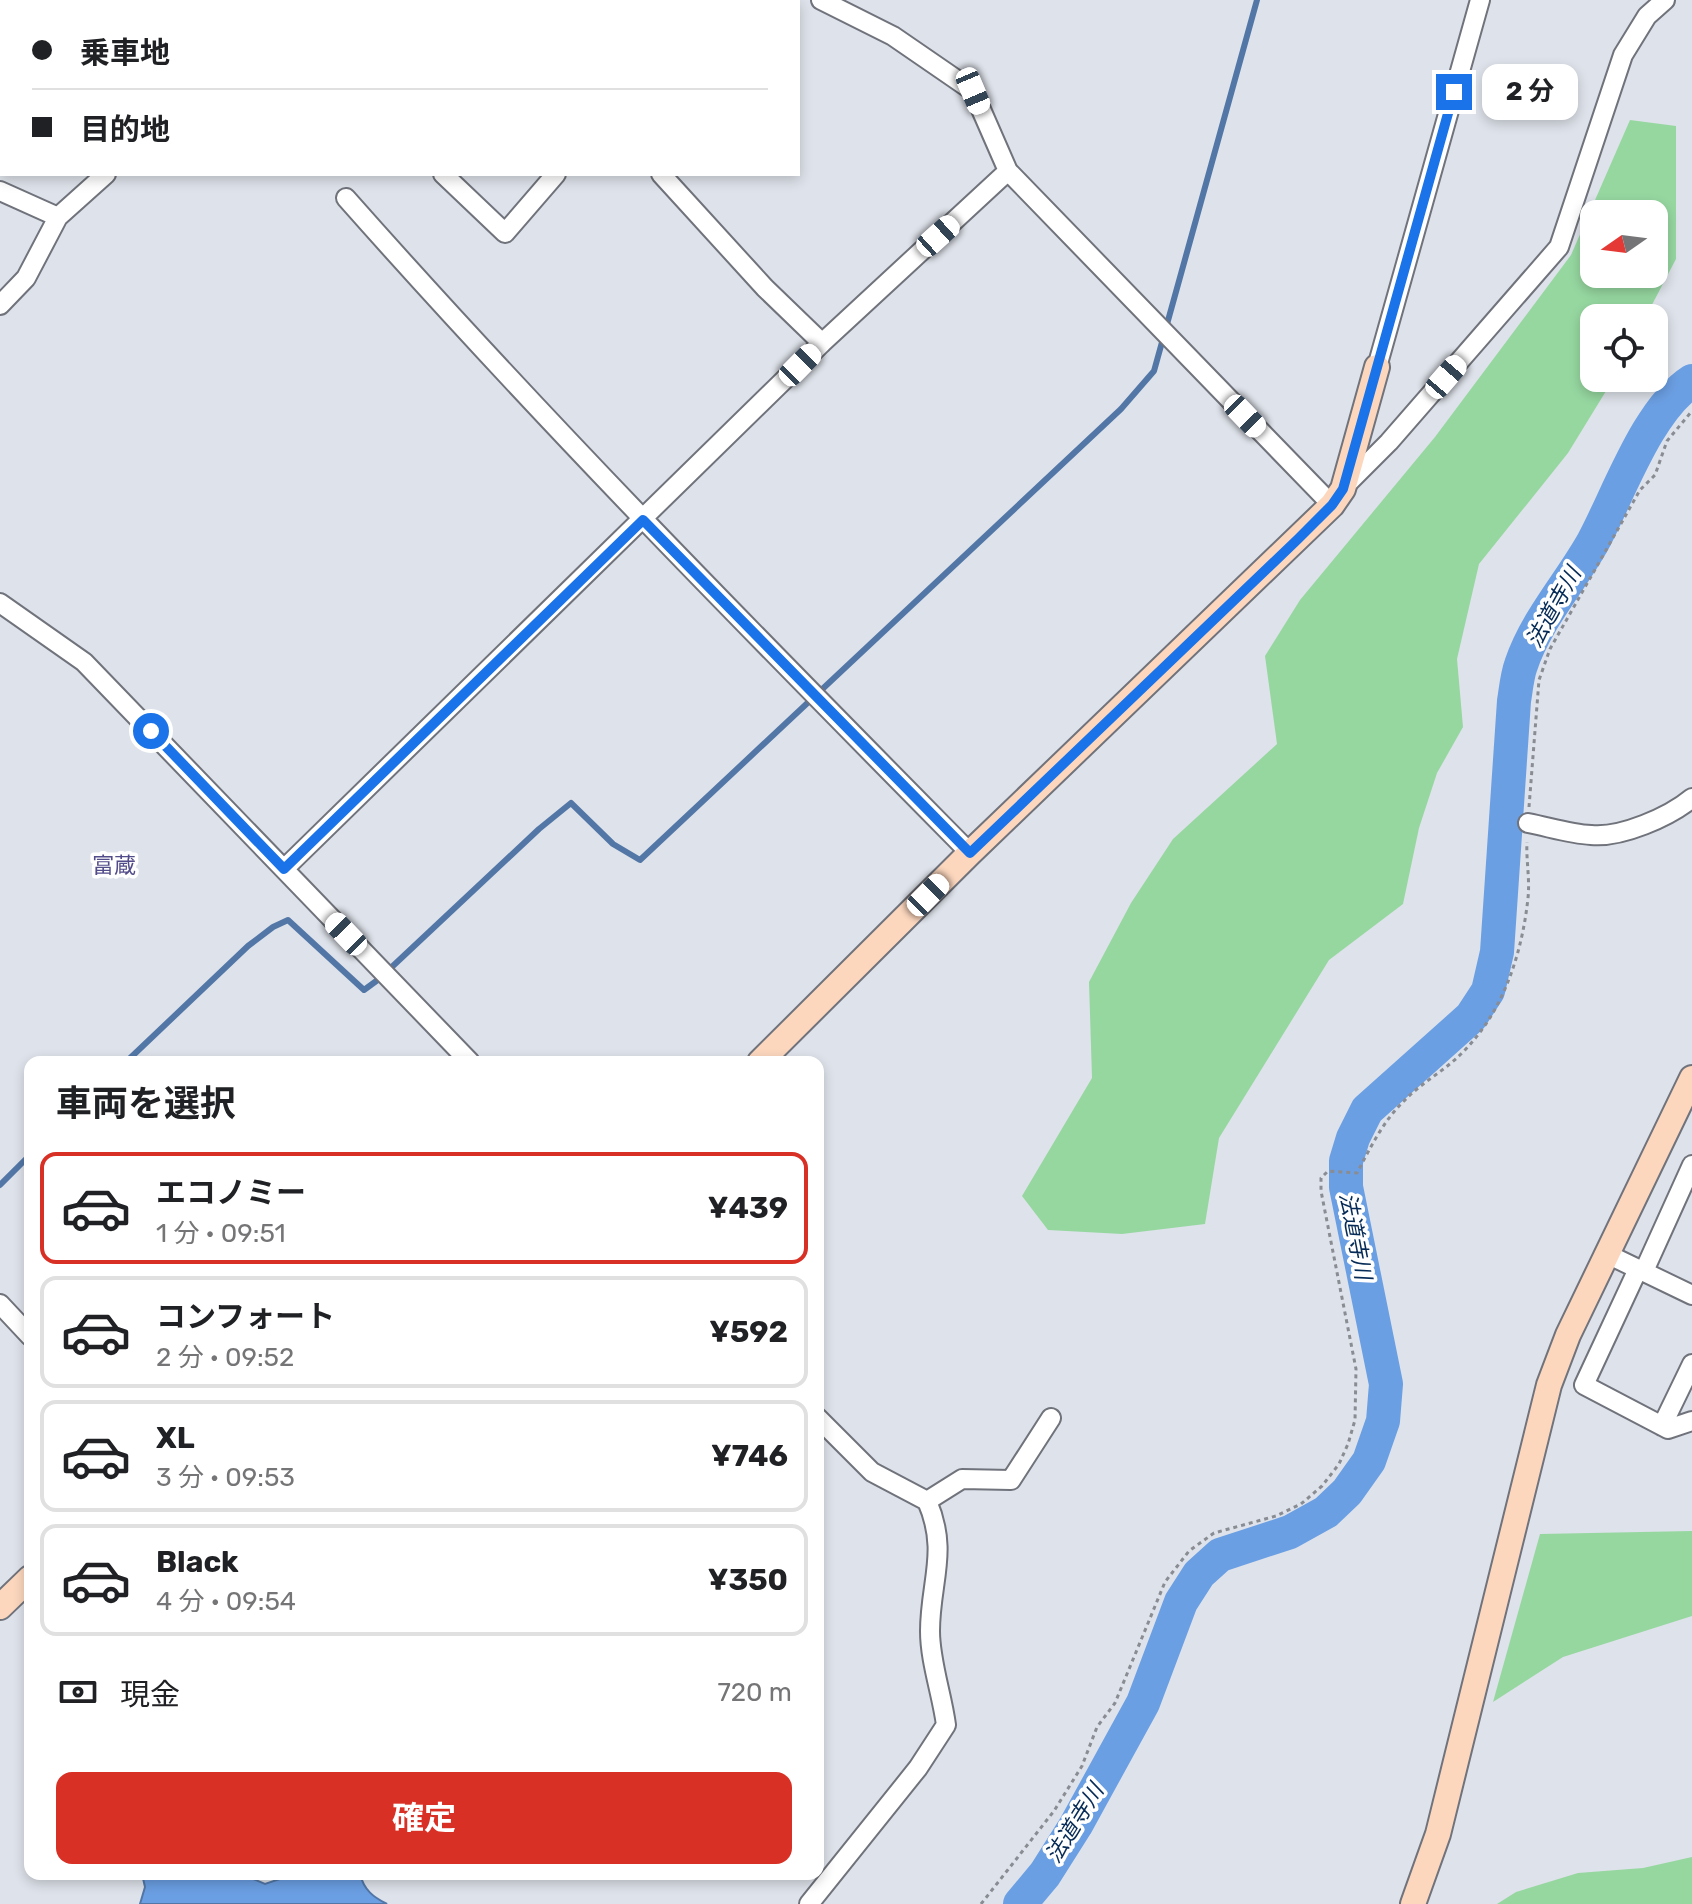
<!DOCTYPE html>
<html lang="ja">
<head>
<meta charset="utf-8">
<style>
	:root { --surface:#fff; --page:#f6f6f6; --text:#202124; --muted:#757577; --line:#e0e0e0; --accent:#d93025 }
	body { margin:0; font-family:Rubik,"Noto Sans JP",sans-serif; background:var(--page); color:var(--text); height:100vh; display:flex; flex-direction:column; font-size:30px; white-space:nowrap }
	* { box-sizing:border-box; margin:0 }
	p { font-size:26px; color:var(--muted) }
	.icon { flex:none; width:44px; height:44px; fill:none; stroke:currentColor; stroke-width:2; stroke-linecap:round; stroke-linejoin:round }
	.map { position:relative; flex:1; overflow:hidden }
	.details { position:absolute; left:24px; top:1056px; width:800px; height:824px; display:flex; flex-direction:column; background:var(--surface); border-radius:16px; box-shadow:0 4px 12px #0003 }
	.details>* { flex:none }
	.top-card { position:absolute; left:0px; top:0px; width:800px; height:176px; box-shadow:0 4px 12px #0003; display:grid; align-content:center; height:176px; padding:0 32px; background:var(--surface) }
	.needle { width:52px; rotate:256deg }
	.tools { position:absolute; left:1580px; top:200px; display:grid; gap:16px }
	.tools a { display:grid; place-items:center; width:88px; height:88px; border-radius:16px; background:var(--surface); box-shadow:0 4px 12px #0003; font-size:40px }
	.end { position:absolute; width:36px; height:36px; margin:-18px; border:10px solid #1a73e8; background:#fff; box-shadow:0 0 0 4px #fff }
	.from { border-radius:50% }
	.bubble { position:absolute; height:56px; border-radius:16px; background:var(--surface); box-shadow:0 4px 12px #0003; font-size:26px; font-weight:700; line-height:56px; text-align:center }
	.car { position:absolute; width:24px; height:48px; margin:-24px -12px; border-radius:10px; box-shadow:0 0 6px 2px #0007; background:linear-gradient(#fff 24%,#345 0 40%,#fff 0 76%,#345 0 86%,#fff 0) }
	.top-card b { display:flex; align-items:center; gap:28px; height:76px; font-size:30px }
	.top-card b+b { border-top:2px solid var(--line) }
	.top-card i { width:20px; height:20px; background:var(--text) }
	ul { padding:0; list-style:none }
	li { display:flex; align-items:center; gap:24px; height:112px; margin:0 16px 12px; padding:0 16px; border:4px solid var(--line); border-radius:16px }
	li div { flex:1 }
	li b { display:block; font-size:30px }
	li em { font-style:normal; font-weight:700 }
	li.on { border-color:var(--accent) }
	li>.icon { width:72px; height:72px; stroke-width:1.5 }
	h2 { padding:0 32px; font-size:36px; line-height:96px }
	.pay { display:flex; align-items:center; gap:20px; height:88px; padding:0 32px; font-size:30px }
	.pay p { margin-inline-start:auto }
	.primary-button { display:flex; gap:16px; margin-top:auto; padding:16px 32px }
	.primary-button a { flex:1; height:92px; border-radius:16px; background:var(--accent); color:#fff; font-size:32px; font-weight:700; line-height:92px; text-align:center }
	.map>svg:first-child { display:block }
	.green { fill:#96d7a0; fill-rule:evenodd }
	.water { fill:#6b9fe3; stroke:#5277a7; stroke-width:2 }
	.lines { fill:none; stroke-linecap:round; stroke-linejoin:round }
	.stream { stroke:#5277a7; stroke-width:6 }
	.river { stroke:#6b9fe3; stroke-width:34 }
	.street-casing { stroke:#70737b; stroke-width:22 }
	.secondary-casing { stroke:#70737b; stroke-width:28 }
	.path { stroke:#898c92; stroke-width:3; stroke-dasharray:4 4; stroke-linecap:butt }
	.street { stroke:#fff; stroke-width:18 }
	.secondary { stroke:#fcd7be; stroke-width:24 }
	.route { stroke:#1a73e8; stroke-width:10 }
	.labels { text-anchor:middle; stroke-width:7; stroke-linejoin:round; paint-order:stroke }
	.water-label { font-size:22px; font-style:italic; fill:#062b56; stroke:#fff }
	.neighbourhood-label { font-size:22px; fill:#524c8a; stroke:#fff }
</style>
</head>
<body>
<div class="map">
<svg width="1692" height="1904" viewBox="0 0 1692 1904">
	<rect width="100%" height="100%" fill="#dee2ea"/>
	<path class="green" d="M1630,120L1676,126V259L1645,318H1594V378H1614L1568,453L1479,564L1457,659L1463,727L1437,773L1419,828L1403,904L1329,960L1219,1138L1205,1224L1122,1234L1048,1230L1022,1196L1092,1078L1089,982L1131,903L1173,839L1277,744L1265,656L1300,600L1435,437L1571,255ZM1594,214H1654V274H1594Z
		M1692,1531V1616L1563,1657L1493,1702L1540,1534Z
		M1692,1857V1904H1497L1516,1892L1578,1873L1643,1868Z"/>
	<path class="water" d="M142,1874H242L265,1884L286,1877L288,1874H360C364,1890 373,1897 387,1904H140L145,1887Z"/>
	<g class="lines">
		<path class="stream" d="M126,1062L248,946L273,927L288,920L364,990L379,979L539,829L571,803L613,844L640,860L1121,409L1154,371L1257,0
			M0,1185L30,1155"/>
		<path class="river" d="M1020,1904L1045,1874L1076,1825L1143,1703L1181,1602L1199,1574L1220,1555L1290,1532L1326,1512L1347,1492L1369,1461L1383,1421L1386,1384L1346,1187V1161L1353,1138L1367,1110L1471,1017L1488,991L1497,952L1514,701C1516,689 1517,676 1521,665C1536,620 1570,583 1593,542C1618,496 1647,410 1692,381"/>
		<defs>
			<path id="street" d="M487,0L489,2
				M821,0L893,36L973,91L1008,171L1332,505
				M193,2L194,0
				M698,2L700,0
				M443,174L505,233L556,174
				M661,174L765,288L822,343
				M0,191L58,217
				M346,198C546,424 758,638 970,853
				M0,305L26,278L58,217L106,174
				M1377,367L1480,0
				M1345,486L1389,442L1559,247L1623,55L1647,16L1665,0
				M0,603L84,662L470,1062
				M1528,823C1549,827 1570,834 1591,835C1621,838 1669,817 1692,798
				M284,869L822,343L1008,171
				M1607,1254L1692,1295
				M1638,1269L1584,1385L1668,1429L1692,1421
				M1644,1271L1692,1165
				M0,1304L30,1336
				M818,1418L872,1472L927,1501L962,1479L1011,1480L1051,1418
				M1662,1426L1692,1364
				M809,1904L918,1768L946,1725C942,1694 930,1662 930,1631C930,1582 949,1551 927,1501"/>
			<path id="secondary" d="M760,1062L970,853L1332,505L1343,489L1377,367
				M0,1607L30,1578
				M1413,1904L1438,1834L1549,1385L1568,1335L1692,1078"/>
		</defs>
		<use href="#street" class="street-casing"/>
		<use href="#secondary" class="secondary-casing"/>
		<path class="path" d="M1529,807L1539,680L1550,649L1640,490L1655,475L1667,441L1692,411
			M981,1904L1054,1811L1082,1766L1097,1727L1115,1703L1165,1582L1189,1551L1214,1533L1276,1516L1301,1504L1322,1486L1339,1464L1348,1444L1355,1420L1356,1369L1321,1191V1178L1328,1171L1357,1173C1370,1148 1384,1120 1404,1101C1421,1083 1444,1071 1461,1054C1503,1013 1522,954 1528,898C1530,879 1526,860 1527,842"/>
		<use href="#street" class="street"/>
		<use href="#secondary" class="secondary"/>
	</g>
	<g class="lines">
		<path class="route" d="M151,731L284,869L643,520L970,853L1298,539L1332,505L1343,489L1454,92"/>
	</g>
	<g class="labels">
		<g class="water-label">
			<text transform="translate(1553 607) rotate(-61)" y="8">法道寺川</text>
			<text transform="translate(1356 1236) rotate(79)" y="8">法道寺川</text>
			<text transform="translate(1074 1823) rotate(-58)" y="8">法道寺川</text>
		</g>
		<g class="neighbourhood-label">
			<text x="114" y="873">富蔵</text>
		</g>
	</g>
</svg>
<div class="tools">
<a><svg class="needle" viewBox="-14 -14 28 28"><path d="M0-13l5 13h-10z" fill="#e53935"/><path d="M0 13l5-13h-10z" fill="#757577"/></svg></a>
<a><svg class="icon" aria-label="locate" viewBox="0 0 24 24"><circle cx="12" cy="12" r="6"/><path d="M12 2v4M12 18v4M2 12h4M18 12h4"/></svg></a>
</div>
<i class="end from" style="left:151px;top:731px"></i>
<i class="end" style="left:1454px;top:92px"></i>
<div class="bubble" style="left:1482px;top:64px;width:96px">2 分</div>
<i class="car" style="left:973px;top:91px;rotate:157deg"></i>
<i class="car" style="left:938px;top:236px;rotate:48deg"></i>
<i class="car" style="left:800px;top:365px;rotate:45deg"></i>
<i class="car" style="left:1446px;top:377px;rotate:41deg"></i>
<i class="car" style="left:1245px;top:416px;rotate:136deg"></i>
<i class="car" style="left:928px;top:895px;rotate:45deg"></i>
<i class="car" style="left:346px;top:934px;rotate:316deg"></i>
<div class="top-card">
<b><i class="from"></i>乗車地</b>
<b><i></i>目的地</b>
</div>
<section class="details">
<h2>車両を選択</h2>
<ul>
<li class="on"><svg class="icon" aria-label="car" viewBox="0 0 24 24"><path d="M5 17H2v-5l4-1 3-4h7l3 4 3 1v5h-3M9 17h6M6 11h13"/><circle cx="7" cy="17" r="2"/><circle cx="17" cy="17" r="2"/></svg><div><b>エコノミー</b><p>1 分 · 09:51</p></div><em>¥439</em></li>
<li><svg class="icon" aria-label="car" viewBox="0 0 24 24"><path d="M5 17H2v-5l4-1 3-4h7l3 4 3 1v5h-3M9 17h6M6 11h13"/><circle cx="7" cy="17" r="2"/><circle cx="17" cy="17" r="2"/></svg><div><b>コンフォート</b><p>2 分 · 09:52</p></div><em>¥592</em></li>
<li><svg class="icon" aria-label="car" viewBox="0 0 24 24"><path d="M5 17H2v-5l4-1 3-4h7l3 4 3 1v5h-3M9 17h6M6 11h13"/><circle cx="7" cy="17" r="2"/><circle cx="17" cy="17" r="2"/></svg><div><b>XL</b><p>3 分 · 09:53</p></div><em>¥746</em></li>
<li><svg class="icon" aria-label="car" viewBox="0 0 24 24"><path d="M5 17H2v-5l4-1 3-4h7l3 4 3 1v5h-3M9 17h6M6 11h13"/><circle cx="7" cy="17" r="2"/><circle cx="17" cy="17" r="2"/></svg><div><b>Black</b><p>4 分 · 09:54</p></div><em>¥350</em></li>
</ul>
<div class="pay"><svg class="icon" aria-label="cash" viewBox="0 0 24 24"><path d="M3 7h18v10H3z"/><circle cx="12" cy="12" r="2"/></svg>現金<p>720 m</p></div>
<div class="primary-button"><a>確定</a></div>
</section>
</div>
</body>
</html>
